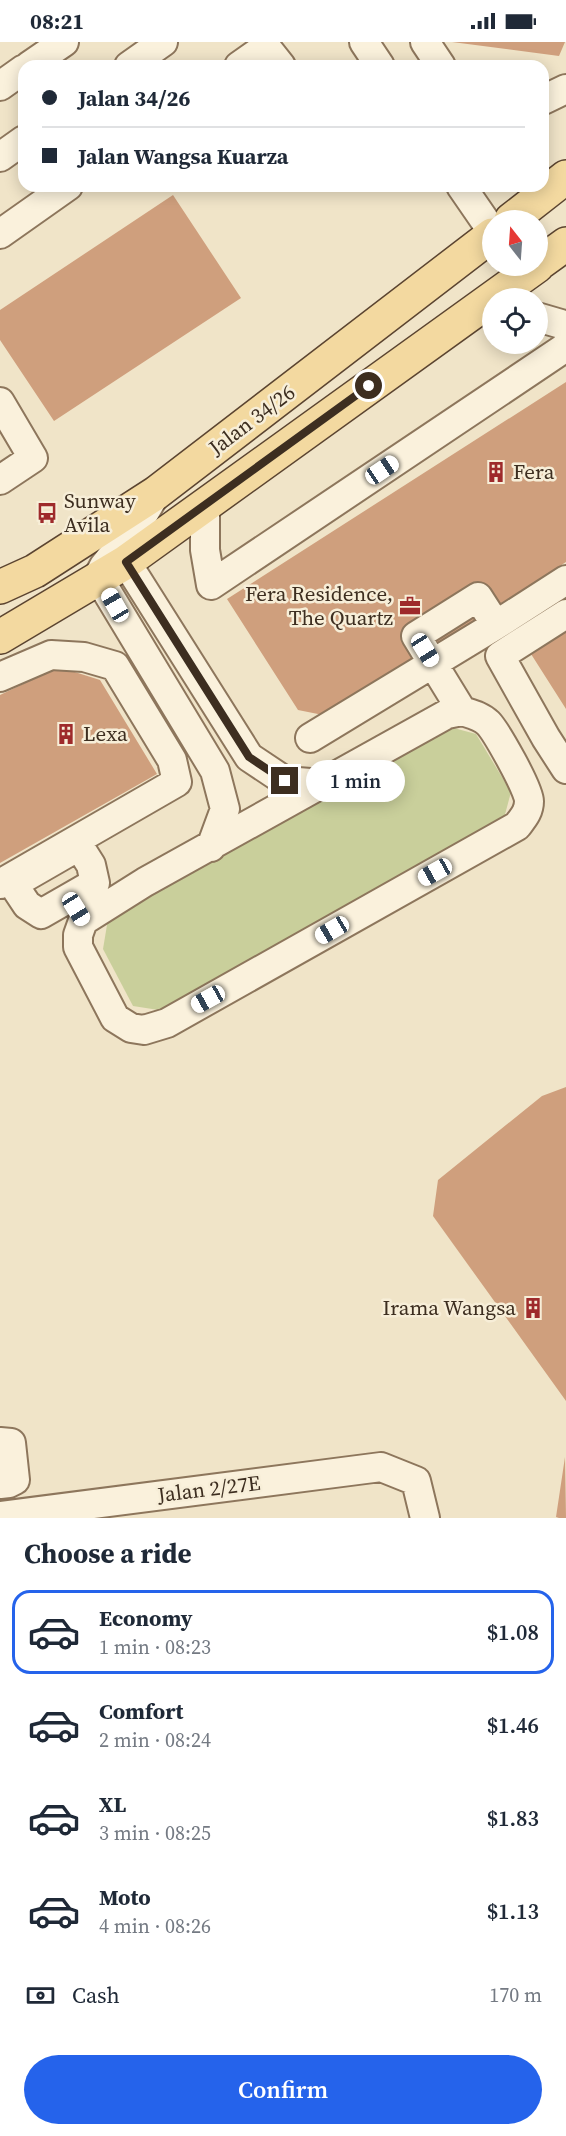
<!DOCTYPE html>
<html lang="en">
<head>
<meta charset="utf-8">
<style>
	:root { --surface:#fff; --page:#f6f6f7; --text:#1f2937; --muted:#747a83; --line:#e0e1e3; --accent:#2563eb }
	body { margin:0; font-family:"Source Serif 4",serif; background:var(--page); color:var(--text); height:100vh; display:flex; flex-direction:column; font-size:22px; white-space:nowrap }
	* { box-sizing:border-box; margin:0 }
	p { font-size:20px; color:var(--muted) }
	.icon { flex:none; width:33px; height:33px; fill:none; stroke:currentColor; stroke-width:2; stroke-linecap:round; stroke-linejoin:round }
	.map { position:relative; height:1476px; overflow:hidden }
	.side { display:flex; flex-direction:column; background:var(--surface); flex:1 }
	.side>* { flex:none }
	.banner { position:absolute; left:18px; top:18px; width:531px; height:132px; border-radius:18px; box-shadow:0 3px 15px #0003; display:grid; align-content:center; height:132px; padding:0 24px; background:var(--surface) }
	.needle { width:39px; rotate:343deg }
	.controls { position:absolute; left:482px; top:168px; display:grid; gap:12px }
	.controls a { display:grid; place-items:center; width:66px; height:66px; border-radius:50%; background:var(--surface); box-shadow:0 3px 15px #0003; font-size:30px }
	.end { position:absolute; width:27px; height:27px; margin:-14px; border:8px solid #3d2e20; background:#fff; box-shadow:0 0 0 3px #fff }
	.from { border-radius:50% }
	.bubble { position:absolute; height:42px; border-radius:21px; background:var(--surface); box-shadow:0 3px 15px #0003; font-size:20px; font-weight:600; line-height:42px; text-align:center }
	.car { position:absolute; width:18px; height:36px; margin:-18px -9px; border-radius:8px; box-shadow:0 0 4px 2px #0007; background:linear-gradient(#fff 24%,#345 0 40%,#fff 0 76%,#345 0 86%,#fff 0) }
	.banner b { display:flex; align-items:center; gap:21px; height:57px; font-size:22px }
	.banner b+b { border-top:2px solid var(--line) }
	.banner i { width:15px; height:15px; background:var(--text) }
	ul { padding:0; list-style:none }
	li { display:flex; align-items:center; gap:18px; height:84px; margin:0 12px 9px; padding:0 12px; border:3px solid transparent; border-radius:18px }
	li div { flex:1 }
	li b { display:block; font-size:22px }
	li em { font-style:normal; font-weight:600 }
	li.current { border-color:var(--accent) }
	li>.icon { width:54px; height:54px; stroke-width:1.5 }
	h2 { padding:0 24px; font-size:27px; line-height:72px }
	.pay { display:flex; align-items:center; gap:15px; height:66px; padding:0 24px; font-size:22px }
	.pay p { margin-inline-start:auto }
	.button { display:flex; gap:12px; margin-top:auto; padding:12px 24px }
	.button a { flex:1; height:69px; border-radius:36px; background:var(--accent); color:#fff; font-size:24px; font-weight:600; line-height:69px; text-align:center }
	.status { display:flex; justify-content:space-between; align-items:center; height:42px; padding:0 30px; background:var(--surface); direction:ltr }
	.status svg { height:16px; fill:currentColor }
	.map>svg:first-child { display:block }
	.green { fill:#c9cf9b }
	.building { fill:#cf9f7d }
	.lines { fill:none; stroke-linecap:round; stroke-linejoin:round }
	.minor-casing { stroke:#8d765c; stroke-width:32 }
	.major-casing { stroke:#5b4430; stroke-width:36 }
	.minor { stroke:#faf1dc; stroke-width:28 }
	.major { stroke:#f3d9a0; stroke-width:33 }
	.route { stroke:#3d2e20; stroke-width:8 }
	.labels { text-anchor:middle; stroke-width:5; stroke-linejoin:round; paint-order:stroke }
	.street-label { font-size:21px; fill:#3d2e20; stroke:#f7eed8 }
	.poi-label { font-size:21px; fill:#3d2e20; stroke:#f7eed8; text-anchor:start }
</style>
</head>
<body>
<div class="status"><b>08:21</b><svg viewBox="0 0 49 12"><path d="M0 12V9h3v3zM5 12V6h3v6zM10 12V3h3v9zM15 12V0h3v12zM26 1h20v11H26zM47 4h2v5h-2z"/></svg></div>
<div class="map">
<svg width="566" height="1476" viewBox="0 0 566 1476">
	<rect width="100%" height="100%" fill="#f0e4c8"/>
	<path class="green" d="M450,685L476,692L511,750L503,780L165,969L133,964L103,907L108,877Z"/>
	<path class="building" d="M452,0H565L559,14Z
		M173,153L241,256L54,379L0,298V268Z
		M566,340V520L328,674L298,668L227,557Z
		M566,589V667L531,612Z
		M59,625L100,638L157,732L0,821V653Z
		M566,1045V1359L433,1174L438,1138L542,1054Z
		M565,1415L566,1476H559L556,1475Z"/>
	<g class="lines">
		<defs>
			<path id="minor" d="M364,0L380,24
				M425,0L441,24
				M29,24L64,0
				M129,24L163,0
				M239,24L266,5L281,24
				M0,44L24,27
				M543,58L566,47
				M0,115L24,98
				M461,144L492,189
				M0,192L68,144
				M537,275L561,282L566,287
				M0,360L33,416L0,438
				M156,451L137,483L104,524L98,535L215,729L225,767L211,805
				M205,463V508L211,543L566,305
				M126,520L249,715L285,739L323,742
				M566,572L500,614L546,696L566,727
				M0,635L51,613L84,615L115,624L172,718L177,740L0,842
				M462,669C471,672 481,674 488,681C496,689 530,749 529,759C529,770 523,776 517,784L167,981L144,988L131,986L115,976L78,905V893L83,879L145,840L447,672Z
				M462,669L416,594L478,555L496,583
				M310,696L496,583L566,538
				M79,804L91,823L95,841L41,872L27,863L13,842Z
				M0,1400L11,1401L15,1438L9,1441L0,1442
				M0,1474L381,1425L416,1439L425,1476"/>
			<path id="major" d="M511,178L566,135
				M537,223L566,202
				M0,545L35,529L156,451L492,193
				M0,595L126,520L537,224"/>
		</defs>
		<use href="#minor" class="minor-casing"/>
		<use href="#major" class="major-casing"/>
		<use href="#minor" class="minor"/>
		<use href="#major" class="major"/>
	</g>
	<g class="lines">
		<path class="route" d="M285,739L249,715L126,520L369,344"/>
	</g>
	<defs>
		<symbol id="building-bare" viewBox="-9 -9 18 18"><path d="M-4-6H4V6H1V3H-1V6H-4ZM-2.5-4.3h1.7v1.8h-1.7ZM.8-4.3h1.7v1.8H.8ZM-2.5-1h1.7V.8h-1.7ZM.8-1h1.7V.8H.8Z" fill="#9e2a2b" stroke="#f7eed8" stroke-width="2.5" paint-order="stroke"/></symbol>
		<symbol id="bus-bare" viewBox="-9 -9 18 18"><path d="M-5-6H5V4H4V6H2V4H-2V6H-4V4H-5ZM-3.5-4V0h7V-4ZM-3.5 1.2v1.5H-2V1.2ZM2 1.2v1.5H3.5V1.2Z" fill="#9e2a2b" stroke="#f7eed8" stroke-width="2.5" paint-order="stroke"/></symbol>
		<symbol id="office-bare" viewBox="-9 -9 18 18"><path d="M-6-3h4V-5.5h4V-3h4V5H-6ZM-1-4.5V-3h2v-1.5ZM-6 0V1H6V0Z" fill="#9e2a2b" stroke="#f7eed8" stroke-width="2.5" paint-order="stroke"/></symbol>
	</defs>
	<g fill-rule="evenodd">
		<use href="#building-bare" x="481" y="415" width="30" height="30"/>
		<use href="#bus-bare" x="32" y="456" width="30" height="30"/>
		<use href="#office-bare" x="395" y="549" width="30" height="30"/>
		<use href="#building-bare" x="51" y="677" width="30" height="30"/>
		<use href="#building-bare" x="518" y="1251" width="30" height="30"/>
	</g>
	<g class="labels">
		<g class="street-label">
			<text transform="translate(252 378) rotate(-37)" y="7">Jalan 34/26</text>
			<text transform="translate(209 1447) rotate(-7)" y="7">Jalan 2/27E</text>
		</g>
		<g class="poi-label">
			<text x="513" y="437">Fera</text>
			<text x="64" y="466">Sunway<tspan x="64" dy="24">Avila</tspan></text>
			<text x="393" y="559" text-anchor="end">Fera Residence,<tspan x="393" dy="24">The Quartz</tspan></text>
			<text x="83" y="699">Lexa</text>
			<text x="516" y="1273" text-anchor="end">Irama Wangsa</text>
		</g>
	</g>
</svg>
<div class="controls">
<a><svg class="needle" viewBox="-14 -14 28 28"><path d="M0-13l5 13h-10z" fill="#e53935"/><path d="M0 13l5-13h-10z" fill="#747a83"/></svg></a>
<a><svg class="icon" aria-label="locate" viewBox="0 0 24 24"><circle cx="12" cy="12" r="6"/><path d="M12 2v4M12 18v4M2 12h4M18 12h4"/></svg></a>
</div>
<i class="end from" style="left:369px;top:344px"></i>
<i class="end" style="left:285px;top:739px"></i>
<div class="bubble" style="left:306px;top:718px;width:99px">1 min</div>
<i class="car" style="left:382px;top:428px;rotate:56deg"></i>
<i class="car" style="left:115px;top:563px;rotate:330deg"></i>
<i class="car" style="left:425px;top:608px;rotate:148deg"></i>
<i class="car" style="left:435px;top:830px;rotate:241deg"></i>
<i class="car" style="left:76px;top:867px;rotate:148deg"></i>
<i class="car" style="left:332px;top:888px;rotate:240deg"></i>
<i class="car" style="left:208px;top:957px;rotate:241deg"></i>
<div class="banner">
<b><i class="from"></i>Jalan 34/26</b>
<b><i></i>Jalan Wangsa Kuarza</b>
</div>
</div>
<section class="side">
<h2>Choose a ride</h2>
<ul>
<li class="current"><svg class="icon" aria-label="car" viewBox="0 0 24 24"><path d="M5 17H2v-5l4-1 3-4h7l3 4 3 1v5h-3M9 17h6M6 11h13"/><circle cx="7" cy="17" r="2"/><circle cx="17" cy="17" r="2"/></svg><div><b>Economy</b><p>1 min · 08:23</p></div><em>$1.08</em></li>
<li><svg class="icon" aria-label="car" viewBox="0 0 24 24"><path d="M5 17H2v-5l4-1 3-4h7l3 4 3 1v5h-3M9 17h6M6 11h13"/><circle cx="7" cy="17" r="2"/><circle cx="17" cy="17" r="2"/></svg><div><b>Comfort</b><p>2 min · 08:24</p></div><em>$1.46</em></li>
<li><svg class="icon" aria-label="car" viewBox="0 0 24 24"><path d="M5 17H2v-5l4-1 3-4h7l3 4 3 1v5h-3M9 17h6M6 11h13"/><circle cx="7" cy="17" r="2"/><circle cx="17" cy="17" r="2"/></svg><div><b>XL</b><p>3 min · 08:25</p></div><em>$1.83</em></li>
<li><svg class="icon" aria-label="car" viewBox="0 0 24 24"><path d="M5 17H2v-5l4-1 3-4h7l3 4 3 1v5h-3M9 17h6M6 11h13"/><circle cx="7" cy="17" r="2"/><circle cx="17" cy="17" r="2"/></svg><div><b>Moto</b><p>4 min · 08:26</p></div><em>$1.13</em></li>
</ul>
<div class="pay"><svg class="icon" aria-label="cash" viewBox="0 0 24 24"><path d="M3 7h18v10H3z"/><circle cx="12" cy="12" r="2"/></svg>Cash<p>170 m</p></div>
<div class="button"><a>Confirm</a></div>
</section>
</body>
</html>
